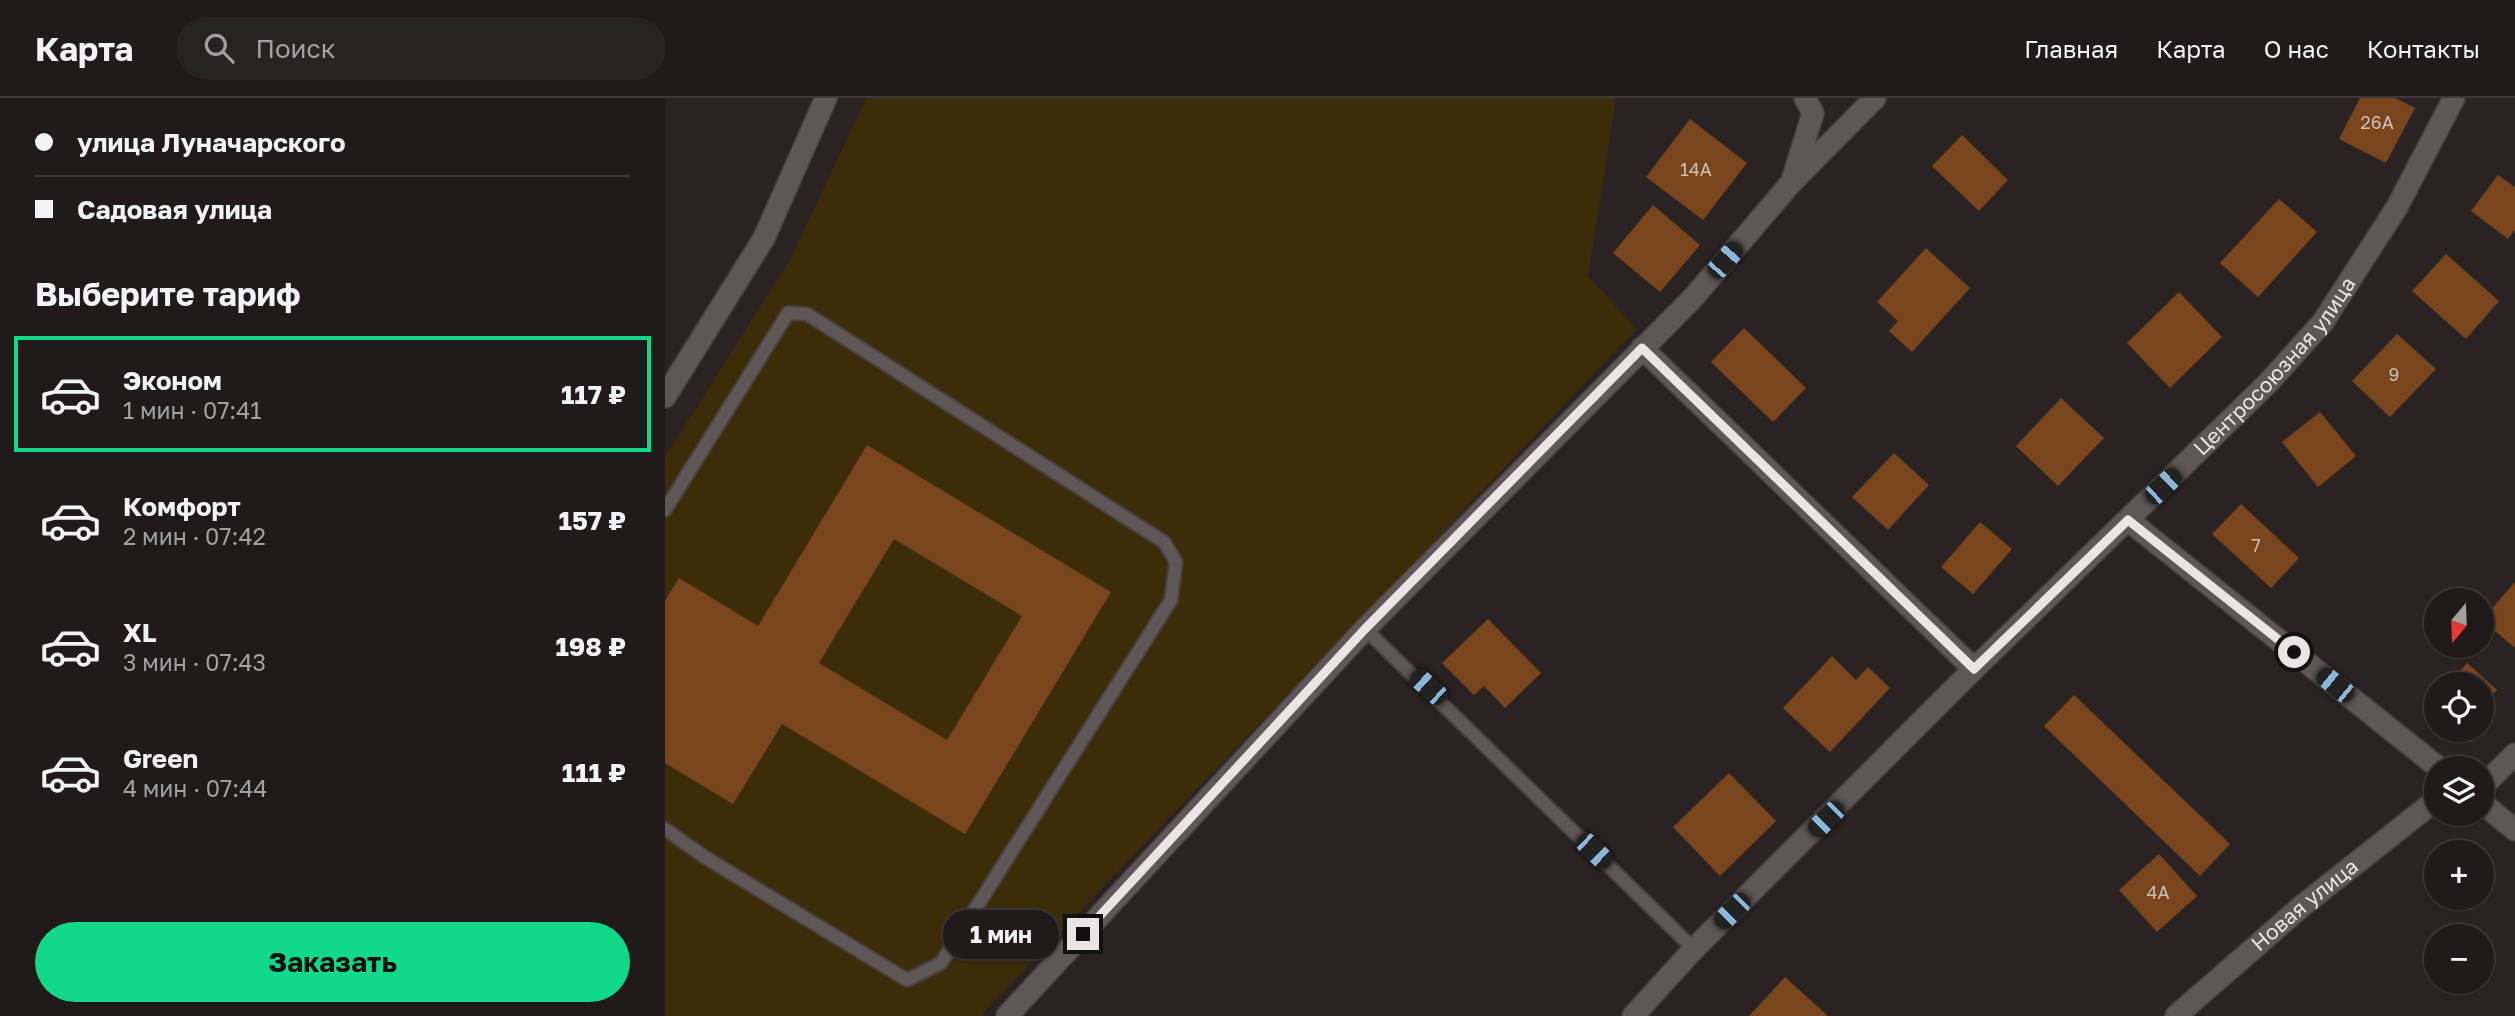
<!DOCTYPE html>
<html lang="ru">
<head>
<meta charset="utf-8">
<style>
	:root { --surface:#201a1a; --page:#282323; --text:#f1f3f6; --muted:#a2a1a2; --line:#3d3839; --accent:#12d98a }
	body { margin:0; font-family:"Golos Text",sans-serif; background:var(--page); color:var(--text); height:100vh; display:flex; flex-direction:column; font-size:26px; white-space:nowrap }
	* { box-sizing:border-box; margin:0 }
	p { font-size:23px; color:var(--muted) }
	.icon { flex:none; width:38px; height:38px; fill:none; stroke:currentColor; stroke-width:2; stroke-linecap:round; stroke-linejoin:round }
	.map { position:relative; flex:1; overflow:hidden }
	.side { display:flex; flex-direction:column; background:var(--surface); width:665px }
	.side>* { flex:none }
	.top-card { display:grid; align-content:center; height:154px; padding:0 35px; background:var(--surface) }
	.needle { width:46px; rotate:199deg }
	.fabs { position:absolute; left:1759px; top:490px; display:grid; gap:14px }
	.fabs a { display:grid; place-items:center; width:70px; height:70px; border-radius:50%; background:var(--surface); box-shadow:0 2px 5px #0004,0 0 0 2px var(--line); font-size:35px }
	.end { position:absolute; width:32px; height:32px; margin:-16px; border:9px solid #eae5e4; background:#111; box-shadow:0 0 0 4px #111 }
	.from { border-radius:50% }
	.bubble { position:absolute; height:49px; border-radius:24px; background:var(--surface); box-shadow:0 2px 5px #0004,0 0 0 2px var(--line); font-size:23px; font-weight:700; line-height:49px; text-align:center }
	.car { position:absolute; width:21px; height:42px; margin:-21px -10px; border-radius:9px; box-shadow:0 0 5px 2px #0007; background:linear-gradient(#222 24%,#8ab4d8 0 40%,#222 0 76%,#8ab4d8 0 86%,#222 0) }
	.top-card b { display:flex; align-items:center; gap:24px; height:66px; font-size:26px }
	.top-card b+b { border-top:2px solid var(--line) }
	.top-card i { width:18px; height:18px; background:var(--text) }
	ul { padding:0; list-style:none }
	li { display:flex; align-items:center; gap:21px; height:116px; margin:0 14px 10px; padding:0 21px; border:4px solid transparent; border-radius:0px }
	li div { flex:1 }
	li b { display:block; font-size:26px }
	li em { font-style:normal; font-weight:700 }
	li.current { border-color:var(--accent) }
	li>.icon { width:63px; height:63px; stroke-width:1.5 }
	h2 { padding:0 35px; font-size:32px; line-height:84px }
	.button { display:flex; gap:14px; margin-top:auto; padding:14px 35px }
	.button a { flex:1; height:80px; border-radius:42px; background:var(--accent); color:#111; font-size:28px; font-weight:700; line-height:80px; text-align:center }
	header { display:flex; align-items:center; gap:42px; box-sizing:border-box; height:98px; padding:0 35px; background:var(--surface); border-bottom:2px solid var(--line) }
	header strong { font-size:33px }
	nav { display:flex; gap:38px; margin-inline-start:auto; font-size:24px }
	.search { width:490px; height:63px; background:var(--page); display:flex; align-items:center; gap:18px; box-sizing:border-box; padding:0 24px; border-radius:38px; color:var(--muted); font-size:26px }
	main { display:flex; flex:1; min-height:0 }
	.map>svg:first-child { display:block }
	.green { fill:#3d2c0a }
	.building { fill:#79451d; fill-rule:evenodd }
	.lines { fill:none; stroke-linecap:round; stroke-linejoin:round }
	.lane-casing { stroke:#464140; stroke-width:16 }
	.street-casing { stroke:#464140; stroke-width:24 }
	.lane { stroke:#5e5755; stroke-width:12 }
	.street { stroke:#5e5755; stroke-width:21 }
	.route { stroke:#eae5e4; stroke-width:9 }
	.labels { text-anchor:middle; stroke-width:7; stroke-linejoin:round; paint-order:stroke }
	.number-label { font-size:18px; fill:#cebdb2 }
	.street-label { font-size:21px; fill:#eae5e4; stroke:#2a2322 }
</style>
</head>
<body>
<header>
<strong>Карта</strong>
<div class="search"><svg class="icon" aria-label="search" viewBox="0 0 24 24"><circle cx="10" cy="10" r="6"/><path d="M15 15l6 6"/></svg>Поиск</div>
<nav><a>Главная</a><a>Карта</a><a>О нас</a><a>Контакты</a></nav>
</header>
<main>
<section class="side">
<div class="top-card">
<b><i class="from"></i>улица Луначарского</b>
<b><i></i>Садовая улица</b>
</div>
<h2>Выберите тариф</h2>
<ul>
<li class="current"><svg class="icon" aria-label="car" viewBox="0 0 24 24"><path d="M5 17H2v-5l4-1 3-4h7l3 4 3 1v5h-3M9 17h6M6 11h13"/><circle cx="7" cy="17" r="2"/><circle cx="17" cy="17" r="2"/></svg><div><b>Эконом</b><p>1 мин · 07:41</p></div><em>117 ₽</em></li>
<li><svg class="icon" aria-label="car" viewBox="0 0 24 24"><path d="M5 17H2v-5l4-1 3-4h7l3 4 3 1v5h-3M9 17h6M6 11h13"/><circle cx="7" cy="17" r="2"/><circle cx="17" cy="17" r="2"/></svg><div><b>Комфорт</b><p>2 мин · 07:42</p></div><em>157 ₽</em></li>
<li><svg class="icon" aria-label="car" viewBox="0 0 24 24"><path d="M5 17H2v-5l4-1 3-4h7l3 4 3 1v5h-3M9 17h6M6 11h13"/><circle cx="7" cy="17" r="2"/><circle cx="17" cy="17" r="2"/></svg><div><b>XL</b><p>3 мин · 07:43</p></div><em>198 ₽</em></li>
<li><svg class="icon" aria-label="car" viewBox="0 0 24 24"><path d="M5 17H2v-5l4-1 3-4h7l3 4 3 1v5h-3M9 17h6M6 11h13"/><circle cx="7" cy="17" r="2"/><circle cx="17" cy="17" r="2"/></svg><div><b>Green</b><p>4 мин · 07:44</p></div><em>111 ₽</em></li>
</ul>
<div class="button"><a>Заказать</a></div>
</section>
<div class="map">
<svg width="1850" height="918" viewBox="0 0 1850 918">
	<rect width="100%" height="100%" fill="#2a2322"/>
	<path class="green" d="M201,0H951L923,178L972,231L315,918H0V359L126,160Z"/>
	<path class="building" d="M1695,0H1730L1750,10L1721,65L1674,41Z
		M1025,21L1082,65L1038,122L981,79Z
		M1297,37L1343,82L1314,113L1267,68Z
		M1833,77L1850,89V132L1843,141L1806,113Z
		M1614,101L1652,134L1593,199L1555,165Z
		M988,107L1035,147L995,194L948,155Z
		M1261,150L1305,190L1247,254L1224,233L1233,223L1212,204Z
		M1781,156L1834,203L1801,241L1747,193Z
		M1514,194L1557,239L1505,290L1462,245Z
		M1079,230L1141,290L1108,324L1046,264Z
		M1732,236L1771,271L1725,319L1687,283Z
		M1396,300L1439,340L1393,388L1351,348Z
		M1655,314L1691,358L1653,389L1617,344Z
		M202,347L446,494L300,736L117,626L68,706L0,665V503L14,480L93,528ZM229,441L357,518L282,642L154,565Z
		M1229,355L1264,387L1223,432L1187,399Z
		M1576,406L1634,460L1606,490L1547,436Z
		M1315,424L1347,451L1308,496L1276,469Z
		M1850,484V550L1817,522Z
		M823,521L876,575L840,610L819,588L809,597L777,565Z
		M1167,558L1191,582L1203,569L1225,590L1165,654L1118,610Z
		M1802,565L1832,592L1816,610V586H1784Z
		M1409,597L1565,746L1535,778L1379,628Z
		M1771,601V627L1758,615Z
		M1064,675L1111,723L1055,778L1008,729Z
		M1494,756L1532,798L1492,834L1454,792Z
		M1120,879L1163,918H1084Z"/>
	<g class="lines">
		<defs>
			<path id="lane" d="M0,412L123,215L142,216L499,444L511,464L506,502L276,865L242,882L38,758L0,731
				M700,531L1029,851"/>
			<g id="street">
				<path d="M1128,80L1148,15L1140,0"/>
				<path d="M977,250L1309,571"/>
				<path d="M0,299L99,140L161,0"/>
				<path d="M1463,422L1774,670"/>
				<path d="M1816,690L1850,656"/>
				<path d="M1816,704L1850,732"/>
				<path d="M342,918L700,531L1027,201L1126,85L1210,0"/>
				<path id="s1" d="M968,918L1029,851L1309,571L1603,285L1658,224L1732,109L1789,0"/>
				<path id="s2" d="M1511,918L1637,808L1771,702"/>
			</g>
		</defs>
		<use href="#lane" class="lane-casing"/>
		<use href="#street" class="street-casing"/>
		<use href="#lane" class="lane"/>
		<use href="#street" class="street"/>
	</g>
	<g class="lines">
		<path class="route" d="M418,836L700,531L977,250L1309,571L1463,422L1629,554"/>
	</g>
	<g class="labels">
		<g class="number-label">
			<text x="1712" y="31">26А</text>
			<text x="1031" y="78">14А</text>
			<text x="1729" y="283">9</text>
			<text x="1591" y="454">7</text>
			<text x="1493" y="801">4А</text>
		</g>
		<g class="street-label">
			<text dy="7" stroke="none"><textPath href="#s1" startOffset="914">Центросоюзная улица</textPath></text>
			<text dy="7" stroke="none"><textPath href="#s2" startOffset="170">Новая улица</textPath></text>
		</g>
	</g>
</svg>
<div class="fabs">
<a><svg class="needle" viewBox="-14 -14 28 28"><path d="M0-13l5 13h-10z" fill="#e53935"/><path d="M0 13l5-13h-10z" fill="#a2a1a2"/></svg></a>
<a><svg class="icon" aria-label="locate" viewBox="0 0 24 24"><circle cx="12" cy="12" r="6"/><path d="M12 2v4M12 18v4M2 12h4M18 12h4"/></svg></a>
<a><svg class="icon" aria-label="layers" viewBox="0 0 24 24"><path d="M12 4l9 5-9 5-9-5zM3 14l9 5 9-5"/></svg></a>
<a>+</a>
<a>−</a>
</div>
<i class="end from" style="left:1629px;top:554px"></i>
<i class="end" style="left:418px;top:836px"></i>
<div class="bubble" style="left:278px;top:812px;width:116px">1 мин</div>
<i class="car" style="left:1060px;top:162px;rotate:41deg"></i>
<i class="car" style="left:1498px;top:388px;rotate:46deg"></i>
<i class="car" style="left:1670px;top:587px;rotate:309deg"></i>
<i class="car" style="left:763px;top:589px;rotate:312deg"></i>
<i class="car" style="left:1161px;top:721px;rotate:225deg"></i>
<i class="car" style="left:929px;top:753px;rotate:134deg"></i>
<i class="car" style="left:1067px;top:813px;rotate:225deg"></i>
</div>
</main>
</body>
</html>
